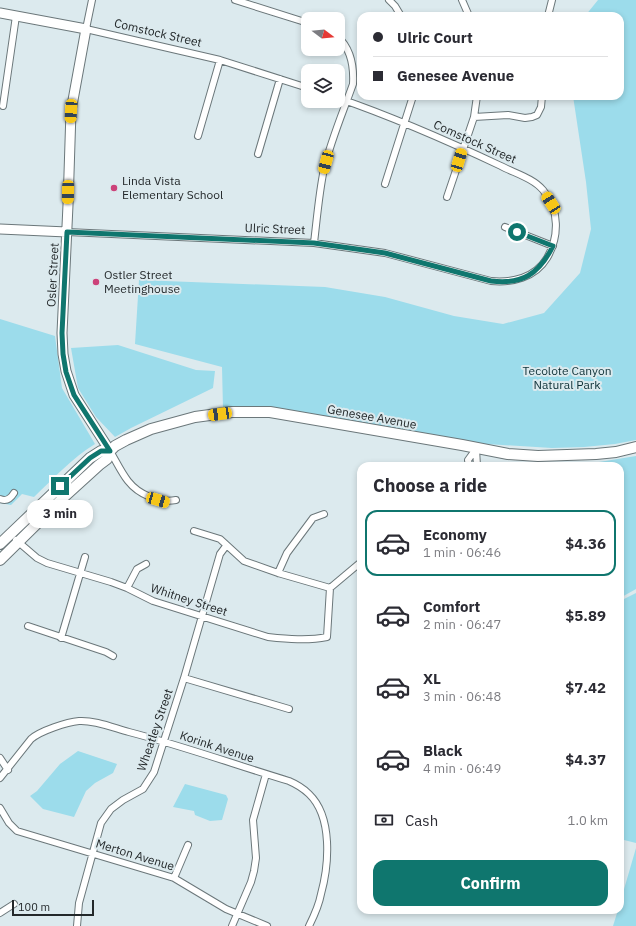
<!DOCTYPE html>
<html lang="en">
<head>
<meta charset="utf-8">
<style>
	:root { --surface:#fff; --page:#f2f2f3; --text:#2b2b33; --muted:#7c7c81; --line:#e1e1e2; --accent:#0f766e }
	body { margin:0; font-family:"IBM Plex Sans",sans-serif; background:var(--page); color:var(--text); height:100vh; display:flex; flex-direction:column; font-size:15px; white-space:nowrap }
	* { box-sizing:border-box; margin:0 }
	p { font-size:13px; color:var(--muted) }
	.icon { flex:none; width:22px; height:22px; fill:none; stroke:currentColor; stroke-width:2; stroke-linecap:round; stroke-linejoin:round }
	.map { position:relative; flex:1; overflow:hidden }
	.side { position:absolute; left:357px; top:462px; width:267px; height:452px; display:flex; flex-direction:column; background:var(--surface); border-radius:12px; box-shadow:0 2px 6px #0003 }
	.side>* { flex:none }
	.hud { position:absolute; left:357px; top:12px; width:267px; height:88px; border-radius:12px; box-shadow:0 2px 6px #0003; display:grid; align-content:center; height:88px; padding:0 16px; background:var(--surface) }
	.needle { width:26px; rotate:106deg }
	.fabs { position:absolute; left:301px; top:12px; display:grid; gap:8px }
	.fabs a { display:grid; place-items:center; width:44px; height:44px; border-radius:8px; background:var(--surface); box-shadow:0 2px 6px #0003; font-size:20px }
	.scale { position:absolute; left:12px; bottom:10px; width:82px; box-sizing:border-box; padding-left:4px; border:2px solid #23282a; border-top:0; font-size:11px; line-height:14px; white-space:nowrap; color:#23282a; -webkit-text-stroke:3px #dceaee; paint-order:stroke }
	.end { position:absolute; width:18px; height:18px; margin:-9px; border:5px solid #0f766e; background:#fff; box-shadow:0 0 0 2px #fff }
	.from { border-radius:50% }
	.bubble { position:absolute; height:28px; border-radius:12px; background:var(--surface); box-shadow:0 2px 6px #0003; font-size:13px; font-weight:700; line-height:28px; text-align:center }
	.car { position:absolute; width:12px; height:24px; margin:-12px -6px; border-radius:5px; box-shadow:0 0 3px 1px #0007; background:linear-gradient(#f5c518 24%,#345 0 40%,#f5c518 0 76%,#345 0 86%,#f5c518 0) }
	.hud b { display:flex; align-items:center; gap:14px; height:38px; font-size:15px }
	.hud b+b { border-top:1px solid var(--line) }
	.hud i { width:10px; height:10px; background:var(--text) }
	ul { padding:0; list-style:none }
	li { display:flex; align-items:center; gap:12px; height:66px; margin:0 8px 6px; padding:0 8px; border:2px solid transparent; border-radius:12px }
	li div { flex:1 }
	li b { display:block; font-size:15px }
	li em { font-style:normal; font-weight:700 }
	li.active { border-color:var(--accent) }
	li>.icon { width:36px; height:36px; stroke-width:1.5 }
	h2 { padding:0 16px; font-size:18px; line-height:48px }
	.pay { display:flex; align-items:center; gap:10px; height:44px; padding:0 16px; font-size:15px }
	.pay p { margin-inline-start:auto }
	.cta { display:flex; gap:8px; margin-top:auto; padding:8px 16px }
	.cta a { flex:1; height:46px; border-radius:12px; background:var(--accent); color:#fff; font-size:16px; font-weight:700; line-height:46px; text-align:center }
	.map>svg:first-child { display:block }
	.green { fill:#9cdceb }
	.lines { fill:none; stroke-linecap:round; stroke-linejoin:round }
	.street-casing { stroke:#6b777a; stroke-width:8 }
	.secondary-casing { stroke:#6b777a; stroke-width:11 }
	.primary-casing { stroke:#6b777a; stroke-width:12 }
	.street { stroke:#fff; stroke-width:6 }
	.secondary { stroke:#fff; stroke-width:9 }
	.primary { stroke:#fff; stroke-width:10 }
	.route { stroke:#0f766e; stroke-width:5 }
	.poi-dot { fill:#cc4279; stroke:#dceaee; stroke-width:1.5 }
	.labels { text-anchor:middle; stroke-width:4; stroke-linejoin:round; paint-order:stroke }
	.street-label { font-size:12px; fill:#23282a; stroke:#dceaee }
	.poi-label { font-size:12px; fill:#23282a; stroke:#dceaee; text-anchor:start }
	.park-label { font-size:12px; fill:#0d3037; stroke:#dceaee }
</style>
</head>
<body>
<div class="map">
<svg width="636" height="926" viewBox="0 0 636 926">
	<rect width="100%" height="100%" fill="#dceaee"/>
	<path class="green" d="M598,0H636V440L615,444L584,447L552,448L455,442L223,409L222,367L135,344L139,280L325,287L385,297L454,316L503,324L544,313L580,273L591,229L586,182L573,96H620V16H585Z
		M0,319L55,336L62,388L95,444C72,458 54,478 34,497L22,494L11,505L0,503Z
		M118,345L196,370L215,371L213,388L131,428L115,437L96,417L78,388L71,348Z
		M636,456V589L620,598V466H570L571,464L599,462Z
		M636,593V843L620,839V601Z
		M78,751L117,764L113,773L95,783L86,791L74,817L43,809L30,796L37,791L60,764Z
		M185,784L226,795L228,799L222,820L210,821L195,815L194,811L173,807Z
		M636,848V926H613L618,910H620V903Z"/>
	<g class="lines">
		<defs>
			<path id="street" d="M92,0L86,29L220,60L308,88
				M235,0L308,23
				M389,0L395,6L401,16
				M462,0L469,16
				M548,16L552,0
				M3,106L16,16
				M474,117L508,115L525,118L532,117L537,115L541,107L542,96
				M198,136L220,60
				M258,154L280,79
				M385,184L413,96
				M447,197L474,117L477,96
				M505,227L553,246
				M67,232L314,243L385,253L491,281C512,283 535,278 547,258C559,237 560,210 543,190C533,178 514,173 501,166C448,141 393,117 338,98
				M314,243C317,218 319,193 324,169C331,140 343,112 353,84C354,66 351,49 338,37
				M476,449L477,466
				M110,451C116,461 121,472 128,481C139,495 159,503 176,500
				M469,466L468,460L476,449
				M0,499C7,502 11,498 14,493
				M194,531L220,539L244,561L278,573L330,588
				M16,540L37,558L47,563L111,582L127,588L153,601L268,637C287,639 308,641 327,637L330,588L361,562
				M278,573L287,553L313,518L324,514
				M127,588L137,569L146,564
				M28,626L106,652L113,656
				M61,638L85,557
				M184,678L289,709
				M0,758L8,770
				M0,778L31,739C40,731 67,722 79,721C95,720 114,728 129,732C183,746 236,765 289,781C296,784 304,789 309,794C333,817 329,865 321,894C319,905 314,916 309,926
				M0,808L9,823L17,831L174,878L226,909L267,926
				M174,878L188,845
				M0,913L14,904
				M77,926L79,903L101,823L111,809L123,800L143,789L154,772L184,678L220,554L226,546
				M232,926L251,882L254,871L256,858L253,820L266,774"/>
			<path id="secondary" d="M0,13L86,29L71,111L68,205L62,333L63,354L66,371L74,395L110,451
				M0,229L67,232"/>
			<path id="primary" d="M0,544L90,458L101,451H110
				M0,560L66,495L99,465L107,459L110,451L115,446L126,440L151,429L195,417L232,412H270L462,445L508,454L538,456L596,454L616,452L636,447"/>
		</defs>
		<use href="#street" class="street-casing"/>
		<use href="#secondary" class="secondary-casing"/>
		<use href="#primary" class="primary-casing"/>
		<use href="#street" class="street"/>
		<use href="#secondary" class="secondary"/>
		<use href="#primary" class="primary"/>
	</g>
	<g class="lines">
		<path class="route" d="M60,486L90,458L101,451H110L74,395L66,372L63,354L62,333L67,232L314,243L385,253L491,281C522,285 539,274 553,246L517,232"/>
	</g>
	<g class="poi-dot">
		<circle cx="114" cy="188" r="4"/>
		<circle cx="96" cy="282" r="4"/>
	</g>
	<g class="labels">
		<g class="street-label">
			<text transform="translate(158 33) rotate(13)" y="4">Comstock Street</text>
			<text transform="translate(475 142) rotate(24)" y="4">Comstock Street</text>
			<text transform="translate(275 229) rotate(2)" y="4">Ulric Street</text>
			<text transform="translate(53 275) rotate(-87)" y="4">Osler Street</text>
			<text transform="translate(372 417) rotate(10)" y="4">Genesee Avenue</text>
			<text transform="translate(189 600) rotate(18)" y="4">Whitney Street</text>
			<text transform="translate(155 730) rotate(-71)" y="4">Wheatley Street</text>
			<text transform="translate(217 747) rotate(18)" y="4">Korink Avenue</text>
			<text transform="translate(135 855) rotate(17)" y="4">Merton Avenue</text>
		</g>
		<g class="poi-label">
			<text x="122" y="185">Linda Vista<tspan x="122" dy="14">Elementary School</tspan></text>
			<text x="104" y="279">Ostler Street<tspan x="104" dy="14">Meetinghouse</tspan></text>
		</g>
		<g class="park-label">
			<text x="567" y="375">Tecolote Canyon<tspan x="567" dy="14">Natural Park</tspan></text>
		</g>
	</g>
</svg>
<div class="fabs">
<a><svg class="needle" viewBox="-14 -14 28 28"><path d="M0-13l5 13h-10z" fill="#e53935"/><path d="M0 13l5-13h-10z" fill="#7c7c81"/></svg></a>
<a><svg class="icon" aria-label="layers" viewBox="0 0 24 24"><path d="M12 4l9 5-9 5-9-5zM3 14l9 5 9-5"/></svg></a>
</div>
<div class="scale">100 m</div>
<i class="end from" style="left:517px;top:232px"></i>
<i class="end" style="left:60px;top:486px"></i>
<div class="bubble" style="left:27px;top:500px;width:66px">3 min</div>
<i class="car" style="left:71px;top:111px;rotate:183deg"></i>
<i class="car" style="left:459px;top:160px;rotate:17deg"></i>
<i class="car" style="left:326px;top:162px;rotate:195deg"></i>
<i class="car" style="left:68px;top:192px;rotate:181deg"></i>
<i class="car" style="left:551px;top:203px;rotate:327deg"></i>
<i class="car" style="left:220px;top:414px;rotate:262deg"></i>
<i class="car" style="left:158px;top:500px;rotate:106deg"></i>
<div class="hud">
<b><i class="from"></i>Ulric Court</b>
<b><i></i>Genesee Avenue</b>
</div>
<section class="side">
<h2>Choose a ride</h2>
<ul>
<li class="active"><svg class="icon" aria-label="car" viewBox="0 0 24 24"><path d="M5 17H2v-5l4-1 3-4h7l3 4 3 1v5h-3M9 17h6M6 11h13"/><circle cx="7" cy="17" r="2"/><circle cx="17" cy="17" r="2"/></svg><div><b>Economy</b><p>1 min · 06:46</p></div><em>$4.36</em></li>
<li><svg class="icon" aria-label="car" viewBox="0 0 24 24"><path d="M5 17H2v-5l4-1 3-4h7l3 4 3 1v5h-3M9 17h6M6 11h13"/><circle cx="7" cy="17" r="2"/><circle cx="17" cy="17" r="2"/></svg><div><b>Comfort</b><p>2 min · 06:47</p></div><em>$5.89</em></li>
<li><svg class="icon" aria-label="car" viewBox="0 0 24 24"><path d="M5 17H2v-5l4-1 3-4h7l3 4 3 1v5h-3M9 17h6M6 11h13"/><circle cx="7" cy="17" r="2"/><circle cx="17" cy="17" r="2"/></svg><div><b>XL</b><p>3 min · 06:48</p></div><em>$7.42</em></li>
<li><svg class="icon" aria-label="car" viewBox="0 0 24 24"><path d="M5 17H2v-5l4-1 3-4h7l3 4 3 1v5h-3M9 17h6M6 11h13"/><circle cx="7" cy="17" r="2"/><circle cx="17" cy="17" r="2"/></svg><div><b>Black</b><p>4 min · 06:49</p></div><em>$4.37</em></li>
</ul>
<div class="pay"><svg class="icon" aria-label="cash" viewBox="0 0 24 24"><path d="M3 7h18v10H3z"/><circle cx="12" cy="12" r="2"/></svg>Cash<p>1.0 km</p></div>
<div class="cta"><a>Confirm</a></div>
</section>
</div>
</body>
</html>
